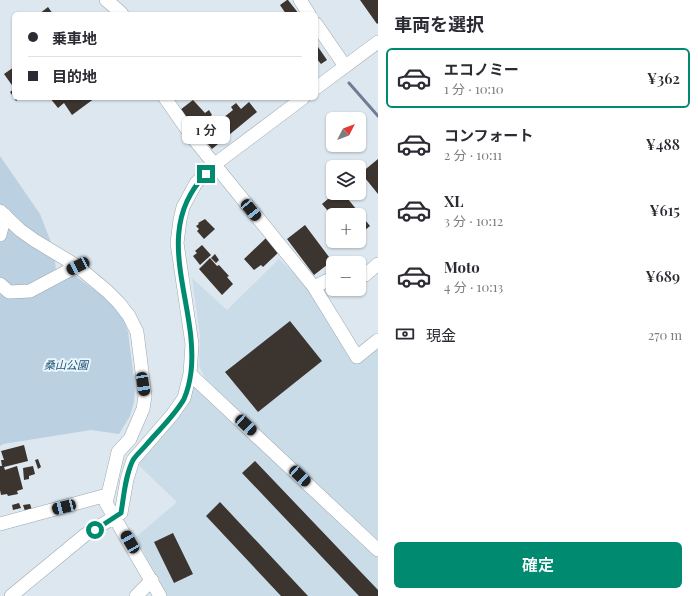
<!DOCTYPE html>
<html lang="ja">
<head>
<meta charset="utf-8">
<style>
	:root { --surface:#fff; --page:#f7f7f7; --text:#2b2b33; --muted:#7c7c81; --line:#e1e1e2; --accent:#008a70 }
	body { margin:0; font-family:"Playfair Display","Noto Sans JP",serif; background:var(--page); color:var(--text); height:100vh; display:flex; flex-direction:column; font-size:15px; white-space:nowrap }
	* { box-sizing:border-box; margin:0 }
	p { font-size:13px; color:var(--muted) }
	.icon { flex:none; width:22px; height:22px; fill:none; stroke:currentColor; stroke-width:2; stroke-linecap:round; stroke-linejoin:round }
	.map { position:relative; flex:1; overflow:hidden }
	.sheet { display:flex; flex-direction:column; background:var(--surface); width:320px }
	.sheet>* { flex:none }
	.hud { position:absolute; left:12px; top:12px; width:306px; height:88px; border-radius:6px; box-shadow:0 1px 3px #0004; display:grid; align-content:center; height:88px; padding:0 16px; background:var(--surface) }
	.needle { width:26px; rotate:48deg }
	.controls { position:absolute; left:326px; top:112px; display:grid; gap:8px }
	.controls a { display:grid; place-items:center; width:40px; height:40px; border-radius:6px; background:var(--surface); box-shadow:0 1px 3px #0004; font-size:20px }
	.end { position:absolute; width:18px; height:18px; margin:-9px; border:5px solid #008a70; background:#fff; box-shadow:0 0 0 2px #fff }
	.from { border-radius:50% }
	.bubble { position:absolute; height:28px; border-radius:6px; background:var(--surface); box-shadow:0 1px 3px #0004; font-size:13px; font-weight:600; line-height:28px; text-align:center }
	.car { position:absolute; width:12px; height:24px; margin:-12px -6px; border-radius:5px; box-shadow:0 0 3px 1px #0007; background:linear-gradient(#222 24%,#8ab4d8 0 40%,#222 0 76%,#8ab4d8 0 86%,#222 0) }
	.hud b { display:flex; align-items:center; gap:14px; height:38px; font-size:15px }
	.hud b+b { border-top:1px solid var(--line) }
	.hud i { width:10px; height:10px; background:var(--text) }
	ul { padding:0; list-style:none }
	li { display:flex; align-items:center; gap:12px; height:60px; margin:0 8px 6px; padding:0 8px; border:2px solid transparent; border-radius:6px }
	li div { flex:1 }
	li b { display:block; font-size:15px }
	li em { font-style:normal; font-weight:600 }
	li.current { border-color:var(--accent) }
	li>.icon { width:36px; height:36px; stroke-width:1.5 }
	h2 { padding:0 16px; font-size:18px; line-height:48px }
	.pay { display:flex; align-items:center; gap:10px; height:44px; padding:0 16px; font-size:15px }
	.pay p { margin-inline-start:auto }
	.cta { display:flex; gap:8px; margin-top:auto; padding:8px 16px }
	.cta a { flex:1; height:46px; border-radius:6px; background:var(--accent); color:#fff; font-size:16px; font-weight:600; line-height:46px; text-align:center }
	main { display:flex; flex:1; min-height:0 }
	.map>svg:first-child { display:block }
	.built { fill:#cbdce9 }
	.green { fill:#bbd0e0 }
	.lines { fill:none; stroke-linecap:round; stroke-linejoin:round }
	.stream { stroke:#6f7c93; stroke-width:3 }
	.building { fill:#3c342e }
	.minor-casing { stroke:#9da7ae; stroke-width:14 }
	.minor { stroke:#fff; stroke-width:13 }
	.route { stroke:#008a70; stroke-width:5 }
	.labels { text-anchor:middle; stroke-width:4; stroke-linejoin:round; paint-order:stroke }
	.park-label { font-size:11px; font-style:italic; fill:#1c5274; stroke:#eaf5fd }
</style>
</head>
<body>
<main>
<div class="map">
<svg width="378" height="596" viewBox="0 0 378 596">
	<rect width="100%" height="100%" fill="#dde7ef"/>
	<path class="built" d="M279,259L314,293L354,362L378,346V546L207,382L199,366L200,336L192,278L227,310Z
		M190,374L378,550V596H165L136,537L177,502L133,460L172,415Z"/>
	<path class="green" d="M0,156L40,214L54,250L57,283L74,275L115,305L123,318L128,332L135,388L134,402L130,416L119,434L91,430L3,444L0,446Z"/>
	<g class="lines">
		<path class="stream" d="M349,83L378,116"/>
	</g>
	<path class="building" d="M287,0H288L299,14H286L280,5Z
		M360,0H378V23L377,24Z
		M48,7L53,14H39Z
		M316,44L327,60L321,64L316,58Z
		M14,67V88L4,74Z
		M14,89V98H20L16,101L10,92Z
		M50,98H95L72,115L64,103L58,108Z
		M193,100L205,113L209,110L212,115L208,118L214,125L233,110L231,107L236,103L241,109L249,102L257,112L212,149L180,110Z
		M378,159V194L361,173Z
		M335,193H343L370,226L359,235V215H333V217L322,204Z
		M205,219L215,229L204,239L197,231L199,229L196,226L199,224L198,223Z
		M305,225L332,261L314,275L287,239Z
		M266,238L279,252L263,267L261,265L254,270L244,259Z
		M202,245L211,255L200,265L193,256L197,253L195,251Z
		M215,254L219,260L216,263L211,258Z
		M210,258L217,266L219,265L229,276L227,277L233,284L222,295L199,269Z
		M290,321L322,361L258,412L225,372Z
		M24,445L28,461L4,467L5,470L17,466L23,489L17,491L18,494L8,496L7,494L1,495L0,490V466H2L1,460H4L1,451Z
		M38,459L41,467L38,469L35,460Z
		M255,461L378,590V596H359L242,473Z
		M33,466L35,474L29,476V479L24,480L23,468Z
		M220,502L308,596H281L206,516Z
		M19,503L21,508L13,510L12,505Z
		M30,504L32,510L25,511L23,505Z
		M173,533L193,574L174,583L154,542Z"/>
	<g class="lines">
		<defs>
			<path id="minor" d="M106,0L118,10L122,14
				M300,0L309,14
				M316,24L345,66
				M316,88L378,42
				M165,98L193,138L314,287L357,357L378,340
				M0,211L20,230L34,240L77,266L107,291L119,303L129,316L137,332L145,396L143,409L130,439L118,452L106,503L160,596
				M0,235L5,215
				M359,277L365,275L378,264
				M0,284L9,292L30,291L77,266
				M314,287L330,279H333
				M190,374L378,550
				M0,524L107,495
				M11,596L85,535L121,513L127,479L133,460L172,415L184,398L190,374L192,344L177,243L180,220L183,207L196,183L215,164L303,98
				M136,596L152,580"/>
		</defs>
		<use href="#minor" class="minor-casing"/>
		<use href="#minor" class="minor"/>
	</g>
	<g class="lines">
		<path class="route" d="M95,530L121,513C124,496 125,476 133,460C137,454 143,449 147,444C159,430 175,415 184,399C187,392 190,380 191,372C199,304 149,232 206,174"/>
	</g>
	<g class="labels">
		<g class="park-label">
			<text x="66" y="369">桑山公園</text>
		</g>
	</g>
</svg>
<div class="controls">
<a><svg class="needle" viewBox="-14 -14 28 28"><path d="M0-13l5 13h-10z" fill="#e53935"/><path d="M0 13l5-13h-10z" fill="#7c7c81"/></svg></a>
<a><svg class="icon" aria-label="layers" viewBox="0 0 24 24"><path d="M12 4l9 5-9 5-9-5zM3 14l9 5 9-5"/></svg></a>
<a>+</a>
<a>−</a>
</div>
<i class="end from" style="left:95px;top:530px"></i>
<i class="end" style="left:206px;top:174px"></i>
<div class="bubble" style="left:182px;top:116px;width:48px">1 分</div>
<i class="car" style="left:251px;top:210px;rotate:141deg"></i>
<i class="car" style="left:78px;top:266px;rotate:243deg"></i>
<i class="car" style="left:143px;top:384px;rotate:171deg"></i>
<i class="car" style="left:246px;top:425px;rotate:133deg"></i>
<i class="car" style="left:300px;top:476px;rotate:133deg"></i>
<i class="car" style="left:64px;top:507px;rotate:256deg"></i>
<i class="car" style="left:130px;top:542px;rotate:330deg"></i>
<div class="hud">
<b><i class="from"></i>乗車地</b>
<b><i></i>目的地</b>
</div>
</div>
<section class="sheet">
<h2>車両を選択</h2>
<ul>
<li class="current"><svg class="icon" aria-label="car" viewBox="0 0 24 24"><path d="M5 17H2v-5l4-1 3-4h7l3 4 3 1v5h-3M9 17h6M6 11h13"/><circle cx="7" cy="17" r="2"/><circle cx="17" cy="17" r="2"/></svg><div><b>エコノミー</b><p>1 分 · 10:10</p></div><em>¥362</em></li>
<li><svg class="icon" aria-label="car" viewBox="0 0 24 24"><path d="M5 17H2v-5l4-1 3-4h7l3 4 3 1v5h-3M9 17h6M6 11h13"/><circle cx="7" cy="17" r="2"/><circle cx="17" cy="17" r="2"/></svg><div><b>コンフォート</b><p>2 分 · 10:11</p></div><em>¥488</em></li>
<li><svg class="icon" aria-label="car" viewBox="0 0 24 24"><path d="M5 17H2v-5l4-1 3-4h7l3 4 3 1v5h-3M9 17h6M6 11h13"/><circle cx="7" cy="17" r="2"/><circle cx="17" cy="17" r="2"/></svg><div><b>XL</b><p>3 分 · 10:12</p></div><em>¥615</em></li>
<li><svg class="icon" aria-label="car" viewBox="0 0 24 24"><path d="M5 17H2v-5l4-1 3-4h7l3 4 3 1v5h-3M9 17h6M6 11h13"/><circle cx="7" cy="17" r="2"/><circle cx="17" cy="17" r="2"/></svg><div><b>Moto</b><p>4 分 · 10:13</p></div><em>¥689</em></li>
</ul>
<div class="pay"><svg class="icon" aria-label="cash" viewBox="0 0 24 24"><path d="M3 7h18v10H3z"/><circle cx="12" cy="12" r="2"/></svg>現金<p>270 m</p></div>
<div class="cta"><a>確定</a></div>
</section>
</main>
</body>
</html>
